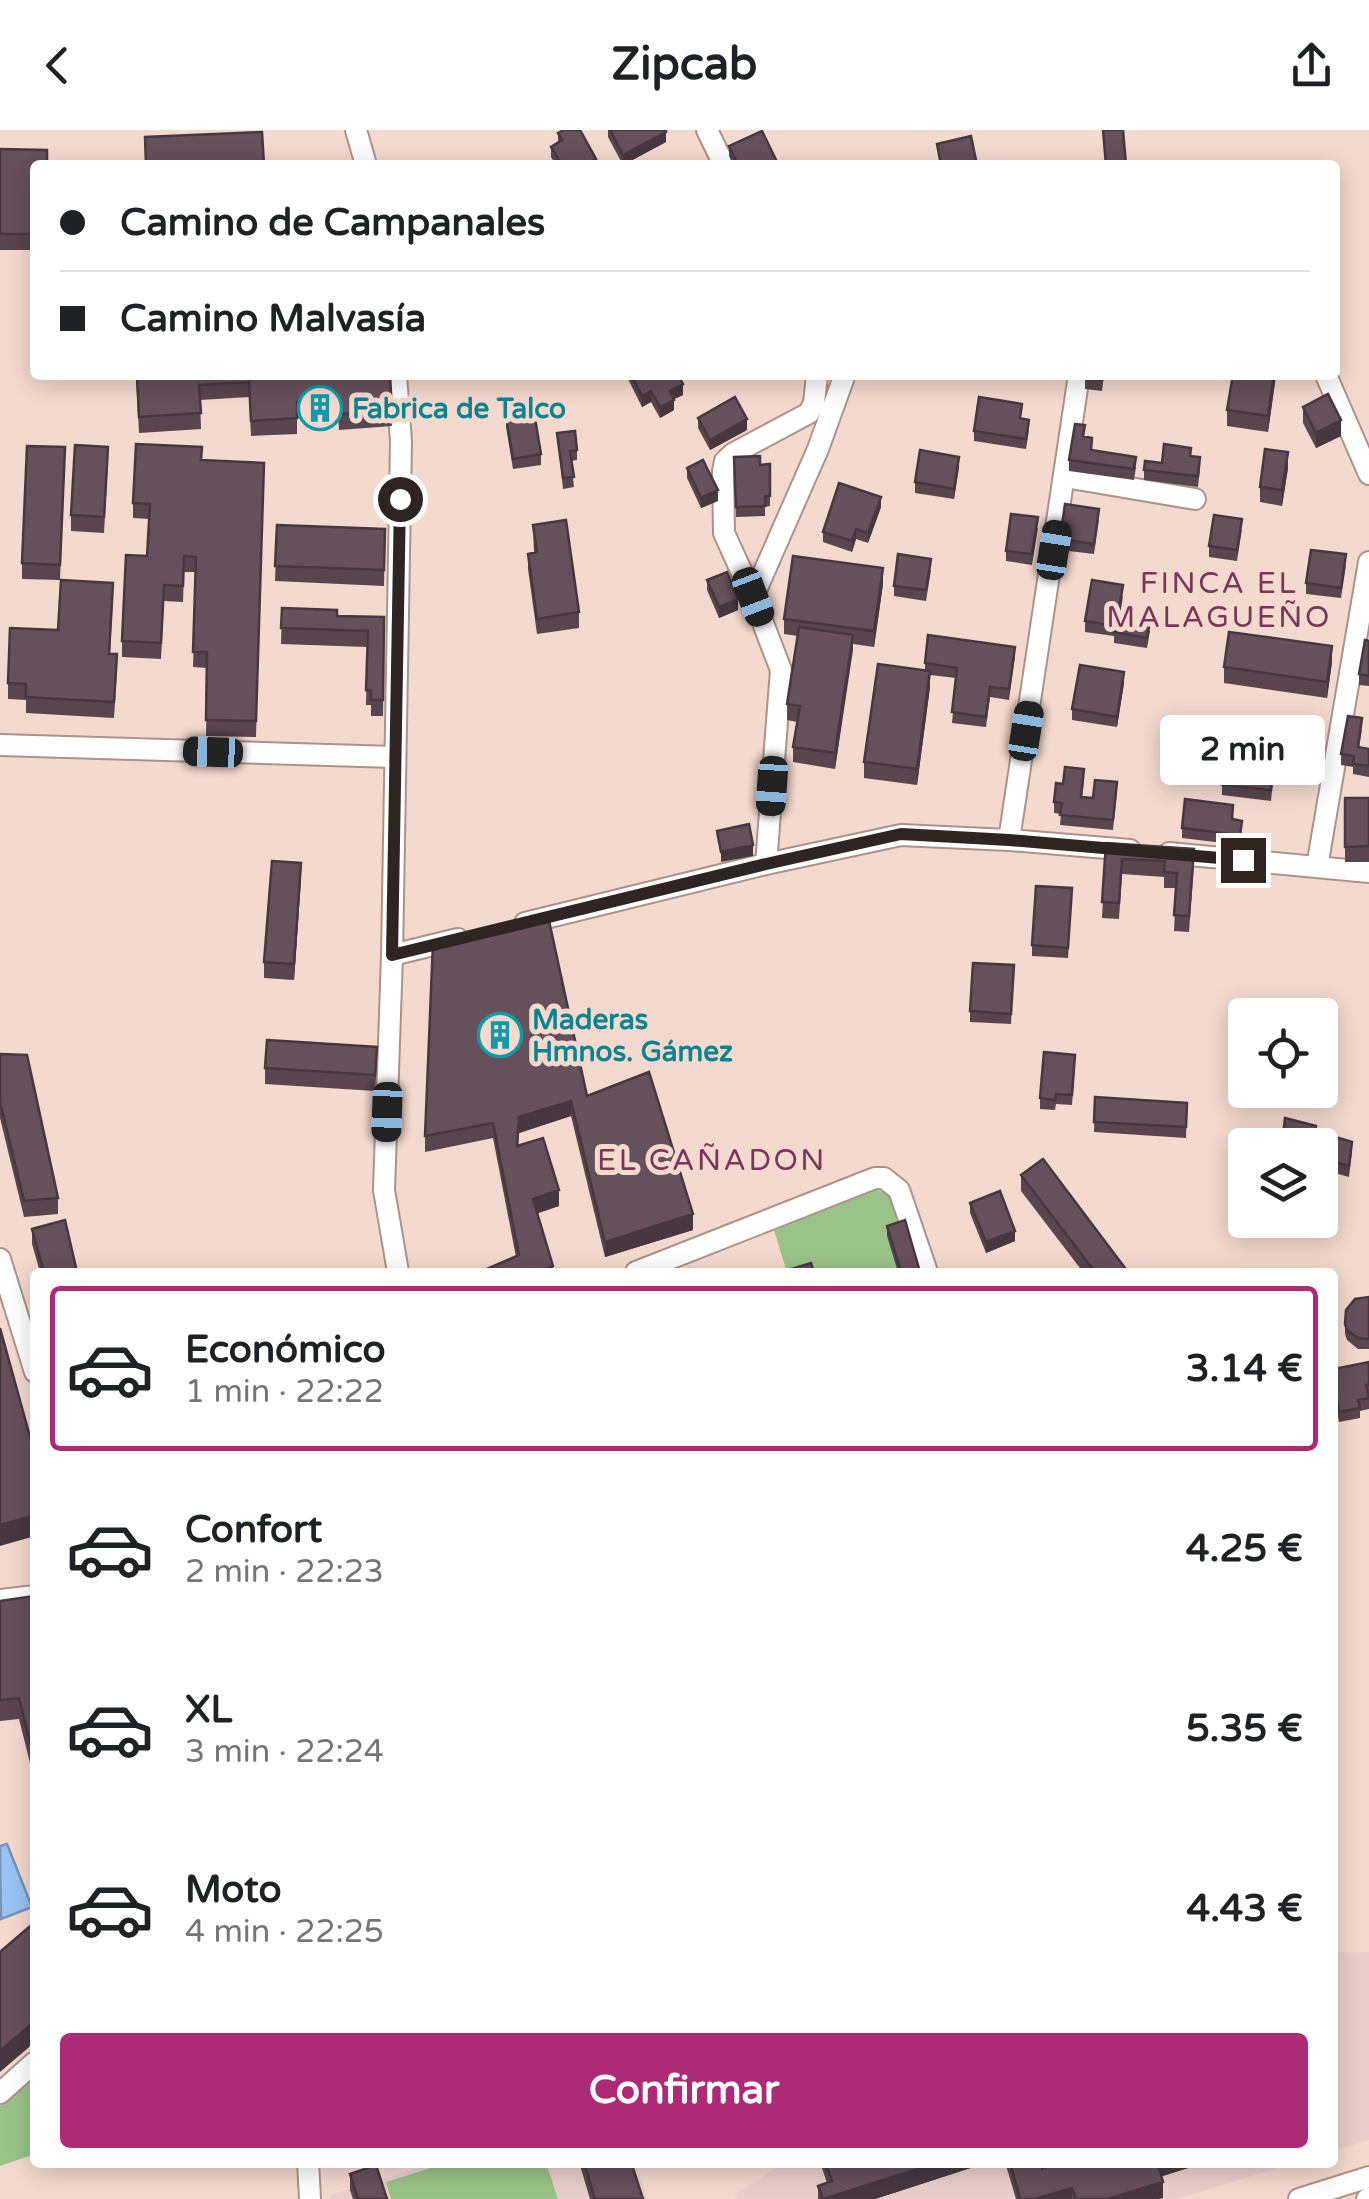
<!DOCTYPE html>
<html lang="es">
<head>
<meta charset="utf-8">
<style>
	:root { --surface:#fff; --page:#f2f2f2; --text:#202124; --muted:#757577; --line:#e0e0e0; --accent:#ac2a76 }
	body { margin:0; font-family:"Varela Round",sans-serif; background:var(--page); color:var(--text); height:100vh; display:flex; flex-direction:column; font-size:38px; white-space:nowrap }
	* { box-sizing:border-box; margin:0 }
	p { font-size:32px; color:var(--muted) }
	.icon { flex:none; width:55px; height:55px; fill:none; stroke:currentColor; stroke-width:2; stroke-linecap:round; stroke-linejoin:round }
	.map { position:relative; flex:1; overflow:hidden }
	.drawer { position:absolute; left:30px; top:1138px; width:1308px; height:900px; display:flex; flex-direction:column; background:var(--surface); border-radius:10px; box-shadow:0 5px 25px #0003 }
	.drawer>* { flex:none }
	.hud { position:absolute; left:30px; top:30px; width:1310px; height:220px; border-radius:10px; box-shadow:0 5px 25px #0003; display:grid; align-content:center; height:220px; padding:0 30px; background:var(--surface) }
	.buttons { position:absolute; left:1228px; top:868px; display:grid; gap:20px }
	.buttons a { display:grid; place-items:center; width:110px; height:110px; border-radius:10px; background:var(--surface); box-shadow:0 5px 25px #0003; font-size:50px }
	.end { position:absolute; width:45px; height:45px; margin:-22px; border:12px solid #2e2421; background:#fff; box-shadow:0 0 0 5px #fff }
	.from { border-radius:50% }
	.bubble { position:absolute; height:70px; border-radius:10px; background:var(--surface); box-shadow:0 5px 25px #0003; font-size:32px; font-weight:800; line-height:70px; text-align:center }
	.car { position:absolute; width:30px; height:60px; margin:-30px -15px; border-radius:12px; box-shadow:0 0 8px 2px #0007; background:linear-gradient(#222 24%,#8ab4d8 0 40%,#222 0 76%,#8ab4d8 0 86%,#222 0) }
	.hud b { display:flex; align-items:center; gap:35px; height:95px; font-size:38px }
	.hud b+b { border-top:2px solid var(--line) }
	.hud i { width:25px; height:25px; background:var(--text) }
	ul { padding:18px 0 0; list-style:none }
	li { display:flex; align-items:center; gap:30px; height:165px; margin:0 20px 15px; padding:0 10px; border:5px solid transparent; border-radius:10px }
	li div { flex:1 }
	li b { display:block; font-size:38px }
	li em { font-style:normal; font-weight:800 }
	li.selected { border-color:var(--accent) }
	li>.icon { width:90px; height:90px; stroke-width:1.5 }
	.primary-button { display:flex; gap:20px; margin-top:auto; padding:20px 30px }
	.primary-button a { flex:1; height:115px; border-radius:10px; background:var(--accent); color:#fff; font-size:40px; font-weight:800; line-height:115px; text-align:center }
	header { display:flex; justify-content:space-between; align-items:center; height:130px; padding:0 30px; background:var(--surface); font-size:45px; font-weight:800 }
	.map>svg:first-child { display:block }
	.education { fill:#e9cfcc }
	.green { fill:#9ac389 }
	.water { fill:#98c3f4; stroke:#7893b5; stroke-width:2.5 }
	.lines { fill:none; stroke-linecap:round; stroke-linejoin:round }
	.street-casing { stroke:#ac938a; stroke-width:24 }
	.street { stroke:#fff; stroke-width:20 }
	.wall { fill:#58454e }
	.shaded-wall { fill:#473840 }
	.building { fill:#66505b; stroke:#473840; stroke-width:2.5 }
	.route { stroke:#2e2421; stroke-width:12 }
	.labels { text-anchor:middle; stroke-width:10; stroke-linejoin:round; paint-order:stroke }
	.culture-label { font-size:28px; font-weight:bold; fill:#0d838f; stroke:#f4d9cf; text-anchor:start }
	.neighbourhood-label { font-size:30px; letter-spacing:2.5px; fill:#783759; stroke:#f4d9cf }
</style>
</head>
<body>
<header><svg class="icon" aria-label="back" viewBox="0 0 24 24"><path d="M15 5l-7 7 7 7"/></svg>Zipcab<svg class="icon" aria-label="share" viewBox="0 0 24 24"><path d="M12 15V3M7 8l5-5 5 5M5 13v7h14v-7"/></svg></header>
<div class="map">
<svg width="1369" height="2069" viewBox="0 0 1369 2069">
	<rect width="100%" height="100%" fill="#f4d9cf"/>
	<path class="education" d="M1369,1822V2010L1333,2021V1823Z
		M636,2032L647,2069H330V2065L434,2033Z
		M785,2033H1294L1176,2069H737L735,2064Z"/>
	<path class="green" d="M877,1060L892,1065L905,1101L898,1142H787L774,1100Z
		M35,1945V2024L0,2036V1976Z
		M450,2032L546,2033L558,2069H391L386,2052Z"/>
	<path class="water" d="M7,1714L32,1777L1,1789L0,1716Z"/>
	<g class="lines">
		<defs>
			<path id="street" d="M356,0L366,35
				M707,0L724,35
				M396,245L401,311L392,825L384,1060L398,1142
				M1326,245L1369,344
				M1065,347L1195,369
				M753,467L818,319L844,247
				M0,615L394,627
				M1009,710L1079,245
				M1169,723L1369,742
				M766,734L781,540L753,467L724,403L723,341L725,331L734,323L809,283L814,273L817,245
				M1317,737L1369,432
				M525,793L766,734L901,705L1009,710L1130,720
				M392,825L458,809
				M0,1129L35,1242
				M636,1142L875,1048H884L899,1060L927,1142
				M0,1470L35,1466
				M0,1963L35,1932
				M308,2032L310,2069
				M1299,2069L1369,2047
				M1367,2069L1369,2068"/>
		</defs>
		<use href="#street" class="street-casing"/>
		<use href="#street" class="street"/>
	</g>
	<path class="wall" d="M608,0H666V12L623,35L608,7Z
		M558,3L596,35H556L551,27V17L558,13Z
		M729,16L778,35H733L729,26Z
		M0,19L35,35V120H0Z
		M87,245H390L392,296L339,300L338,285L297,288V304L251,306L249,267L200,270L201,299L139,303L136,248L92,250Z
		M626,245H678L683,265L674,269V280L660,288L651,272L642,277Z
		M1085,245H1104L1102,261L1085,259Z
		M1233,245H1276L1268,302L1227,296V280Z
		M1303,277L1341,306L1316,318L1303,293Z
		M506,286L541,324V335L513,339L506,297Z
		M698,288L747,300L710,320L698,298Z
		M1029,300L1026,319L974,311V301Z
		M557,303L577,320V330L571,331L574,357L563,359Z
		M1085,307L1092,321L1136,337L1134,350L1069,341V330Z
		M1191,326L1200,337L1198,357L1144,350V340L1162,333Z
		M734,327L760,335L770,334V376L765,377V386L736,387Z
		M202,330L264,333L256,607L206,606L207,538L193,537L196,442H184L183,472L164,471L161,529L122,527V511L147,426L149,389L133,388V373Z
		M65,333L60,450L22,449V433Z
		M108,333L104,403L71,401V385Z
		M959,337L954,369L915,363V352Z
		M687,338L718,371L701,378L687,348Z
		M1288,338L1282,376L1260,372V357Z
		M881,377L868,413L856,409L852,422L823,412V402Z
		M1099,389L1094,424L1060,420V409Z
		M277,395L385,399L384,456L275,451Z
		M533,395L579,482V498L537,504L528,439V424L534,423Z
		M1038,398L1032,435L1006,431V421Z
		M1242,399L1237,431L1209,427V416Z
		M1346,435L1341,468L1306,464V453Z
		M931,440L926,471L894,466V456Z
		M707,450L738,480L719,488L707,460Z
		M883,454L874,517L853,514L835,639L793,632V617L797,592L787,590V574L798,506L784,504V489Z
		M1123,466L1120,486L1150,501L1147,518L1114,513V506L1085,502V491Z
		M113,468L110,524L117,540L114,588L26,583V570L8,569V553L58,500Z
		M282,478L337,486L384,487L383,586H371V575H366L367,517L281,514Z
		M1369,511V556L1359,555V544Z
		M1015,527L1009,570L990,567L986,597L952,593L956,548L930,545V557L917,655L864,648V632L925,540V533Z
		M1332,532L1327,568L1224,553V537Z
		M1124,553L1117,597L1072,590V579Z
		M1362,599L1359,617L1369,619V647L1353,644V637L1341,635V624Z
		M1248,628L1274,641L1271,671L1222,665V648L1218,647V637Z
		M1084,650L1082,667L1093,668L1117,662L1113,700L1060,695L1061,684L1054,683V672L1063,654Z
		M1345,668H1369V732H1345Z
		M1233,689L1242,701L1240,715L1182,708V698Z
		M1106,713L1194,734L1189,802L1174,801L1176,758H1164V747L1122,744L1119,789L1102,788Z
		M301,748L294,850L264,848V832Z
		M1072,769L1068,828L1032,826V815Z
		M1014,835L1011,894L970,892V881Z
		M0,924L58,1068V1084L24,1087L0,988Z
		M377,933L375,961L265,954V938Z
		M1075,935L1072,975L1056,974L1055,980L1040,979V968Z
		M587,966L693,1100L605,1127L571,986L519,1003L518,1015L559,1076L537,1083L553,1142L516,1127L493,1008L425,1022V1006Z
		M1095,967L1187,973L1186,1008L1094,1002Z
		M1315,1001L1352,1022L1349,1047L1320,1039V1015Z
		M1021,1045L1128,1142H1083L1021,1061Z
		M970,1073L1015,1111L986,1123L970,1083Z
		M887,1096L920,1142H898L887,1106Z
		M32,1099L77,1142H40L32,1114Z
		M1369,1167V1219H1358L1347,1210L1345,1204V1194Z
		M1369,1232V1279L1360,1281V1288L1339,1292L1337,1281H1332L1334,1239Z
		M35,1466V1653L19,1589L0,1591V1471Z
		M579,2032H631L643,2069H590Z
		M820,2032H989L875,2069H818V2056L827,2053Z
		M1005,2032H1057V2034L1062,2032H1207L1161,2046L1163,2068L1158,2069H1016Z
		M350,2044L387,2069H353L350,2060Z"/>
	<path class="shaded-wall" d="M666,2V12L623,35V25Z
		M1274,245H1276L1268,302V286Z
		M683,254V265L670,271V261Z
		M651,261V272L642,277V266Z
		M674,270V280L660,288V277Z
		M747,289V300L710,320V310Z
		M1341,290V306L1316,318V303Z
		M1288,322V338L1282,376V360Z
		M959,327V337L954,369V359Z
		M718,360V371L701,378V368Z
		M881,367V377L868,413V403Z
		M856,399V409L852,422V411Z
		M883,438V454L874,517V501Z
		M738,469V480L719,488V477Z
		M853,505V520L835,639V623Z
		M1332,516V532L1327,568V552Z
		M930,541V557L917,655V639Z
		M1124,542V553L1117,597V587Z
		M753,715V726L721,732V722Z
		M301,733V748L294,850V834Z
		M571,971V986L519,1003L517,1031L519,987Z
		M559,1060V1076L533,1085V1069Z
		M693,1084V1100L605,1127V1112Z
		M1015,1101V1111L986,1123V1112Z
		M553,1136V1142H540Z
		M35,1385V1406L0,1416V1395Z
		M35,1891V1912L0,1942V1921Z
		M940,2032H989L875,2069H826Z
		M1038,2032H1057V2038L1038,2043Z
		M1157,2032H1207L1157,2048Z
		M1163,2052V2068L1158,2069H1107Z
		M1072,2058V2069H1035Z"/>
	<path class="building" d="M564,0H580L596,29L585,35H562L551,17L562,10L558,3Z
		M610,0H666V2L623,25Z
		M1103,0H1123L1126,35H1106Z
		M762,1L778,34L738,35L729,16Z
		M262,2L264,35H146L145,7Z
		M971,6L977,35H941L937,14Z
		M0,19L47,20V35H35V104H0Z
		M137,245H390L392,281L339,284L338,269L297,272V288L251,291L249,252L199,255L201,283L139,287Z
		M631,245H678L683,254L670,261L674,270L660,277L651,261L642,266Z
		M1085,245H1102V250L1085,248Z
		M1233,245H1274L1268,286L1227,280Z
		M1328,264L1341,290L1316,303L1303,277Z
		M735,267L747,289L710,310L698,288Z
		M979,267L1022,274L1020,288L1029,290L1026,309L974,301Z
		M534,282L541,324L513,329L506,286Z
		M1075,294L1085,295L1083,306L1092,308L1091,320L1136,327L1134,339L1069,330Z
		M575,301L577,320L570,321L574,347L563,348L557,303Z
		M136,314L202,317L201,330L264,333L256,591L206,590L207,522H193L196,427L184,426L183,456L164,455L161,513L122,511L126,425L147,426L150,374L133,373Z
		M1164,314L1191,318L1190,326L1200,327L1198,346L1144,340L1145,331L1162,333Z
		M75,315L108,317L104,387L71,385Z
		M27,316L65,317L60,435L22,433Z
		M1265,319L1288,322L1282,360L1260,357Z
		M920,320L959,327L954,359L915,352Z
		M760,326V335L770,334V366H765V376L736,377L734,327Z
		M703,330L718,360L701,368L687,338Z
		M839,353L881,367L868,403L856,399L852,411L823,402Z
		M1065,374L1099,379L1094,414L1060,409Z
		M1011,384L1038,387L1032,424L1006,421Z
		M1214,385L1242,389L1237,420L1209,416Z
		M566,390L579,482L537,489L528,424L537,422L533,395Z
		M277,395L385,399L384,440L275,436Z
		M1311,420L1346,424L1341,458L1306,453Z
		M898,424L931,429L926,460L894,456Z
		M793,426L883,438L874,501L784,489Z
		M727,442L738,469L719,477L707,450Z
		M61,450L113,453L109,524H117L114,572L26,567V554L8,553L10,498L58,500Z
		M1092,450L1123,455L1118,485L1150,491L1147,508L1114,502L1115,496L1085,491Z
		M282,478L337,480V486L384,487L383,570H371V560H366L368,501L281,498Z
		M799,497L853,505L835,623L793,617L800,576L787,574Z
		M1229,502L1332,516L1327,552L1224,537Z
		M928,505L1015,517L1009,559L990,557L986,587L952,582L957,538L925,533Z
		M1365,510L1369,511V546L1359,544Z
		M878,534L930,541L917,639L864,632Z
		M1080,535L1124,542L1117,587L1072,579Z
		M1348,586L1362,588L1358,617L1369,619V636L1353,634L1354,626L1341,624Z
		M1220,619L1249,622L1248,628L1274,631L1271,660L1222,655L1223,637H1218Z
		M1065,637L1084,639L1081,667L1093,668L1095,650L1117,652L1113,690L1060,685L1062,673L1054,672L1056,653L1063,654Z
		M1345,668H1369V716L1345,717Z
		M1185,669L1233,675L1232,689L1242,691L1240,705L1182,698Z
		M749,694L753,715L721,722L717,701Z
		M1106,713L1194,719L1189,786L1174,785L1177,743L1164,742L1165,731L1122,729L1119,773L1102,772Z
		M272,731L301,733L294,834L264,832Z
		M1036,756L1072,758L1068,818L1032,815Z
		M548,786L587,966L649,942L693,1084L605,1112L571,971L519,987L517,1016L543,1008L559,1060L533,1069L553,1136L540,1142H480L519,1125L493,993L425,1006L433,812Z
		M973,833L1014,835L1011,884L970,881Z
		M267,910L377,917L375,945L265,938Z
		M1044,922L1075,925L1072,965L1056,964L1055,970L1040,968Z
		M0,924L27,925L58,1068L24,1071L0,972Z
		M1095,967L1187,973L1186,997L1094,992Z
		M1285,988L1316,996L1315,1001L1352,1012L1349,1036L1320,1028V1015H1282Z
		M1043,1029L1128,1142H1095L1021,1045Z
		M1000,1061L1015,1101L986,1112L970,1073Z
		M65,1090L77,1142H44L32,1099Z
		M905,1090L920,1142H901L887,1096Z
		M811,1133L814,1142H792L791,1139Z
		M1369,1167V1209L1358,1208L1347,1200L1345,1194L1346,1180L1355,1169Z
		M0,1198L35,1325V1385L0,1395Z
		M1369,1232V1255H1366L1369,1268L1358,1270L1360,1278L1339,1282L1337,1270L1332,1271L1334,1239Z
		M35,1466V1632L19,1568L0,1570V1471Z
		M35,1792V1891L0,1921V1822Z
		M584,2032H631L643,2069H595Z
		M825,2032H940L823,2069L818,2056L832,2051Z
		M1010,2032H1040L1042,2039L1062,2032H1157L1163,2052L1107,2069H1076L1072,2058L1035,2069H1020Z
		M376,2035L387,2069H358L350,2044Z"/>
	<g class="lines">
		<path class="route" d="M400,369L392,825L766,734L901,704L1009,710L1243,730"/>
	</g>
	<defs>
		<symbol id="building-ring" viewBox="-11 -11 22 22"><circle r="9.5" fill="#f4d9cf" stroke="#0f9aa8" stroke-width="1.5"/><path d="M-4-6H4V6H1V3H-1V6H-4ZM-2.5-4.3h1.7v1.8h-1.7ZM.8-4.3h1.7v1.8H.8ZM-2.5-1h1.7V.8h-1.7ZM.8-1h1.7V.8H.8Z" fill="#0f9aa8"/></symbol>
	</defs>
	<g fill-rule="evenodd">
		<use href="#building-ring" x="295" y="253" width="50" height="50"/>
		<use href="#building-ring" x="475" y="880" width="50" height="50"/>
	</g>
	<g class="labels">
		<g class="culture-label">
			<text x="352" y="288">Fabrica de Talco</text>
			<text x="532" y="899">Maderas<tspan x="532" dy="32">Hmnos. Gámez</tspan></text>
		</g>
		<g class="neighbourhood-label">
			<text x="1219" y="463">FINCA EL<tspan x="1219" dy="34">MALAGUEÑO</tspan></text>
			<text x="712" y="1040">EL CAÑADON</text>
		</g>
	</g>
</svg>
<div class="buttons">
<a><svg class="icon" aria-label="locate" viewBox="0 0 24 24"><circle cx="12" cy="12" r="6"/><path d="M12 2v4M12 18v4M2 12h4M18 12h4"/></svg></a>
<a><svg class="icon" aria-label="layers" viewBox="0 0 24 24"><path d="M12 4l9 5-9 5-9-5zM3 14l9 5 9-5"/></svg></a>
</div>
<i class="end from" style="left:400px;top:369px"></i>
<i class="end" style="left:1243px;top:730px"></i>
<div class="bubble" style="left:1160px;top:585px;width:165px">2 min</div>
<i class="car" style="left:1054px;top:420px;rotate:9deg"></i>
<i class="car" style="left:753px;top:467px;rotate:159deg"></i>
<i class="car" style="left:1026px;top:601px;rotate:9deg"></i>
<i class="car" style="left:213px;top:622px;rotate:272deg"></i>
<i class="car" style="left:772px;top:656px;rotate:184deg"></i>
<i class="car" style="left:387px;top:982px;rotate:182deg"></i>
<div class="hud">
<b><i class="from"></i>Camino de Campanales</b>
<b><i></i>Camino Malvasía</b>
</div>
<section class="drawer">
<ul>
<li class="selected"><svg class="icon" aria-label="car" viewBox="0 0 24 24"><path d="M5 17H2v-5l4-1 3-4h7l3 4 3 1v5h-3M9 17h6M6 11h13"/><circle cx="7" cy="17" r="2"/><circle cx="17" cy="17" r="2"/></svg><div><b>Económico</b><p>1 min · 22:22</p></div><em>3.14 €</em></li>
<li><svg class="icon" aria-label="car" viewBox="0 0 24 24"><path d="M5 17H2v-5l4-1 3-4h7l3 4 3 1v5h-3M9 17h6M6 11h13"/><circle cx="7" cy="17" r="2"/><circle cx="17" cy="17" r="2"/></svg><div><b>Confort</b><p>2 min · 22:23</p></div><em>4.25 €</em></li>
<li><svg class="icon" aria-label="car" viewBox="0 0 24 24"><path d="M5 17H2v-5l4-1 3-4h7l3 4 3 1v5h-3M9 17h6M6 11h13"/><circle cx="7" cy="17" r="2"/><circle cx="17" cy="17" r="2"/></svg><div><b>XL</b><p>3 min · 22:24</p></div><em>5.35 €</em></li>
<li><svg class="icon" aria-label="car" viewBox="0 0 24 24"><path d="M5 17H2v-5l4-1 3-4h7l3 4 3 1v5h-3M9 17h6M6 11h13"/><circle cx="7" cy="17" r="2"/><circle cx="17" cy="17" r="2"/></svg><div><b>Moto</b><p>4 min · 22:25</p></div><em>4.43 €</em></li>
</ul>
<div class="primary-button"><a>Confirmar</a></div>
</section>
</div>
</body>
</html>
